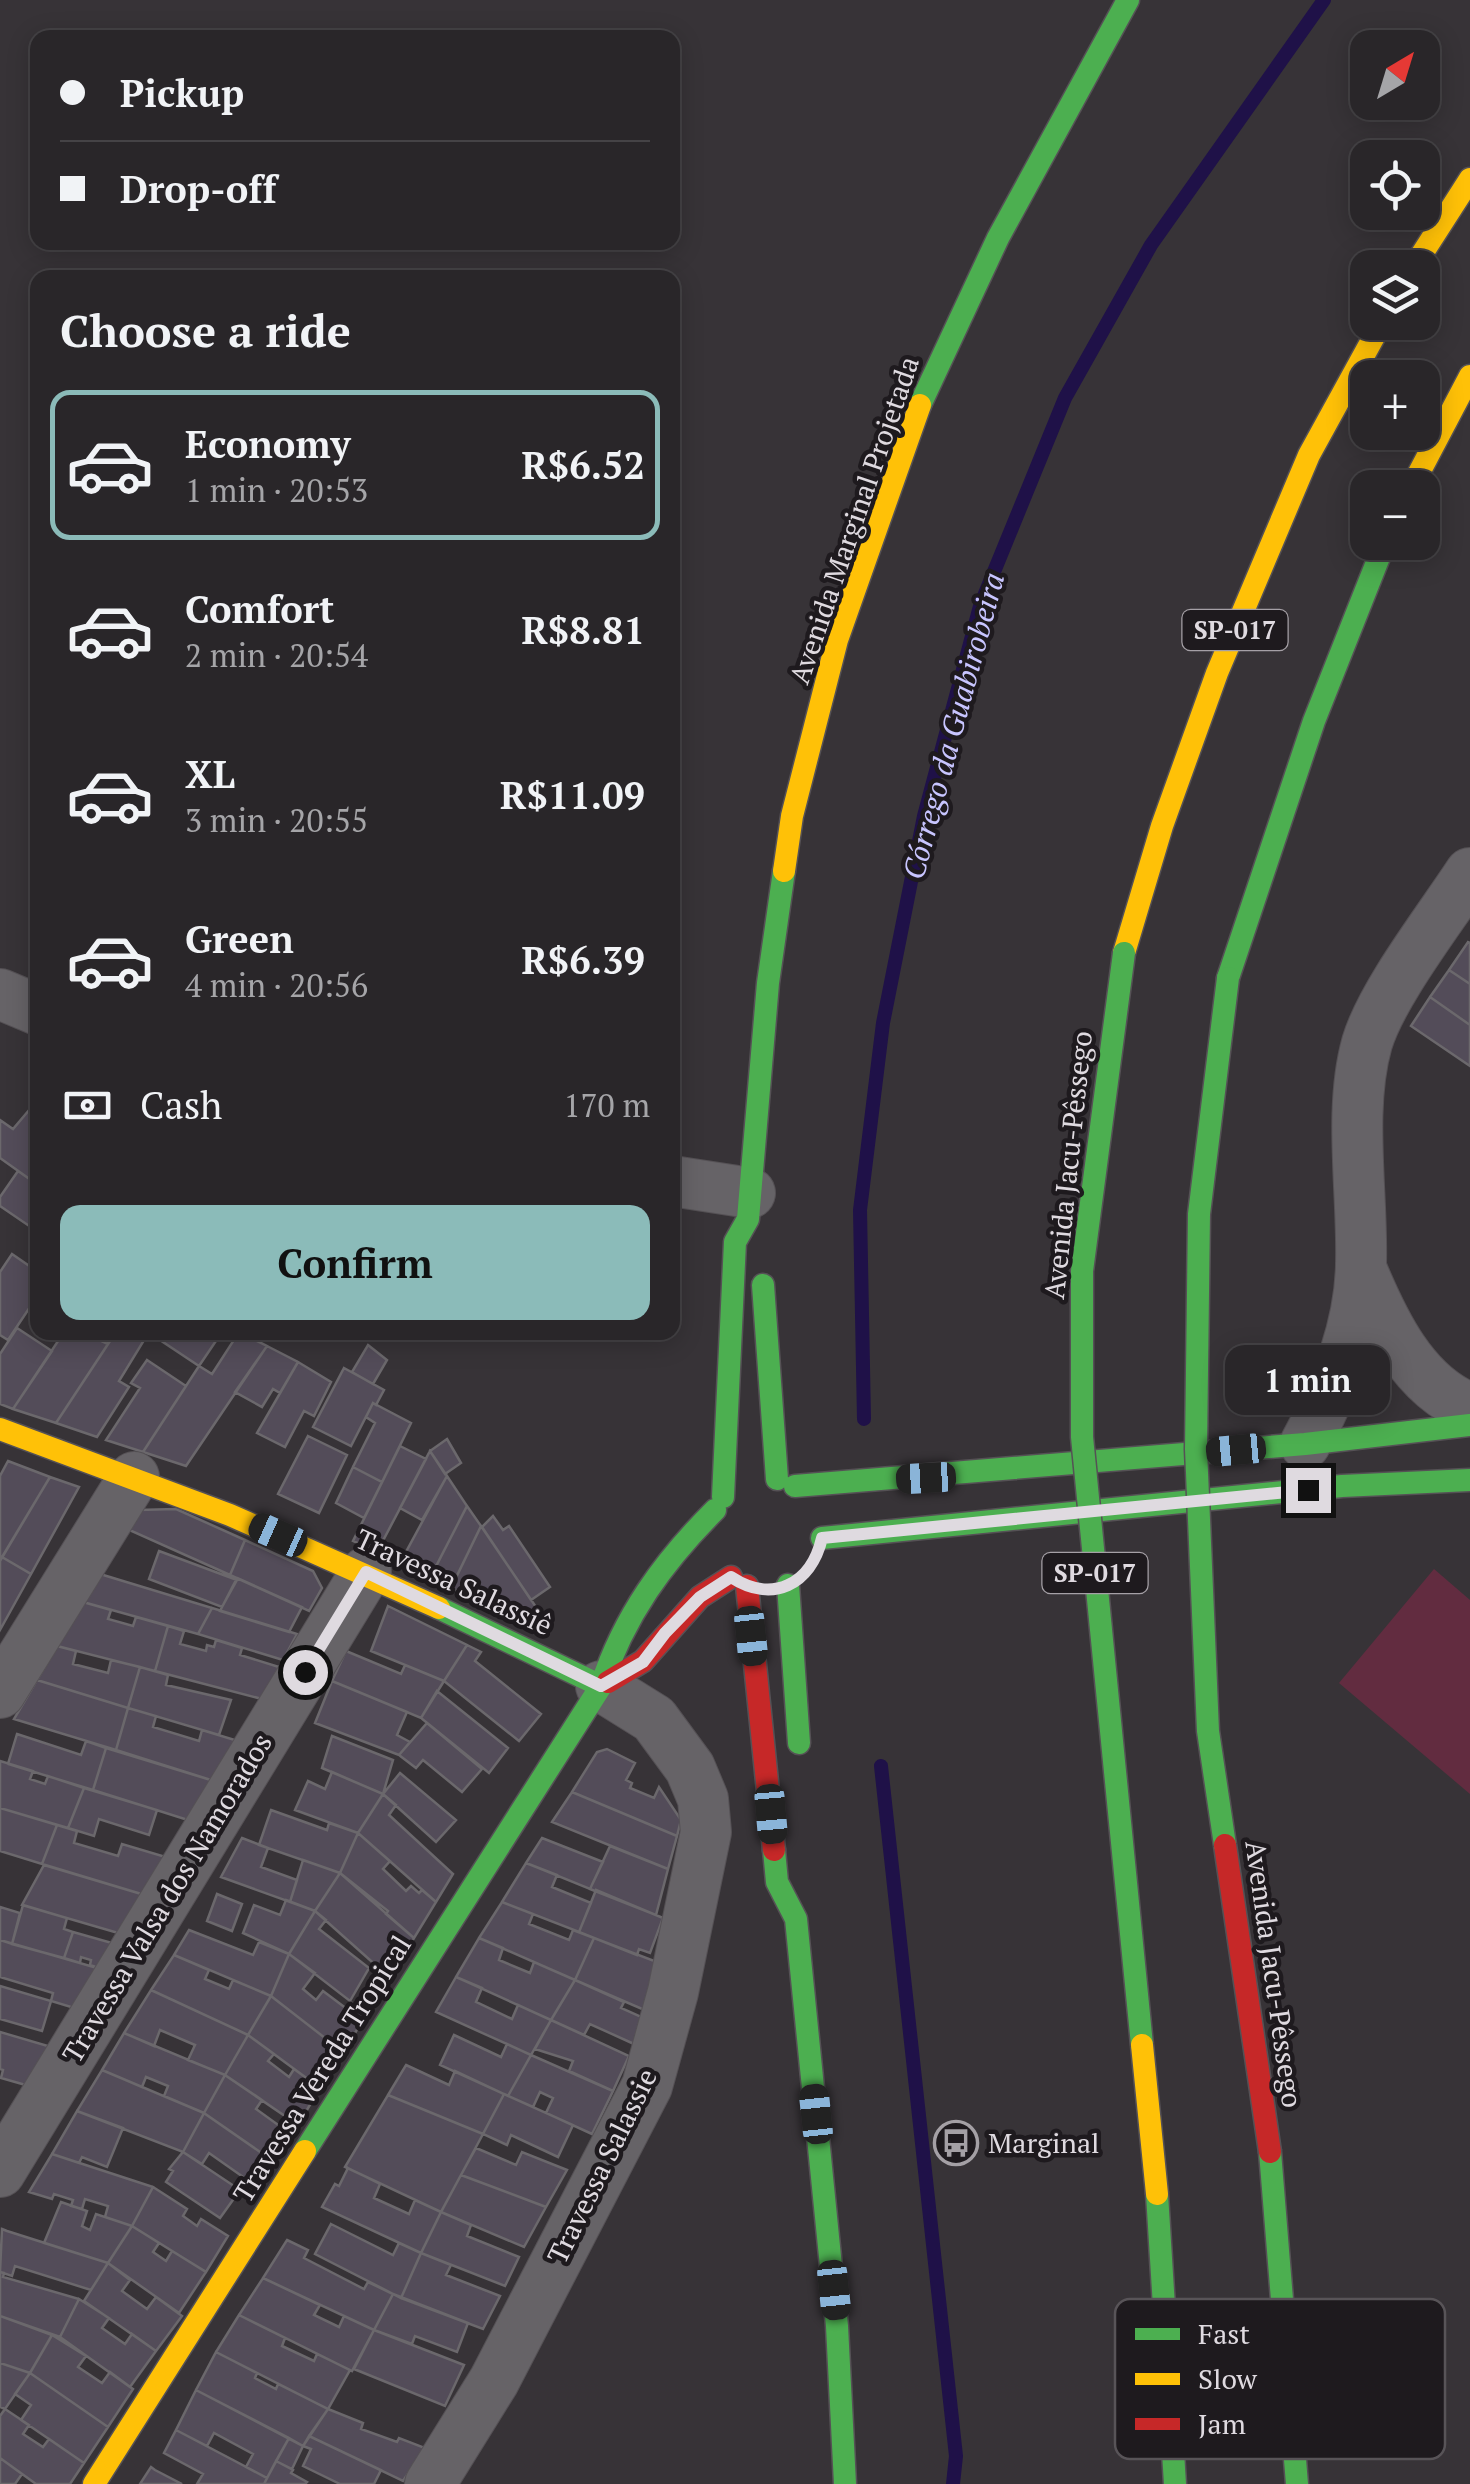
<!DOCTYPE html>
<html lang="en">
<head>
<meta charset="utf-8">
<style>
	:root { --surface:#292629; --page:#312e31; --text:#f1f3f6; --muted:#a5a5a8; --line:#454346; --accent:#8bbbb9 }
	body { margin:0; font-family:"PT Serif",serif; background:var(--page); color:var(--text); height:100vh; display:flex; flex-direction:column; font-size:38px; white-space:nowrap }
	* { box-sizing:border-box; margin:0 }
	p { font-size:32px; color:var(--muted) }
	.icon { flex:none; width:55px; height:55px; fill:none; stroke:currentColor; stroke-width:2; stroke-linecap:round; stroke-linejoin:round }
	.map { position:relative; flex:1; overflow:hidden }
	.side { position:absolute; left:30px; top:270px; width:650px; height:1070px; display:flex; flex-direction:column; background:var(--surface); border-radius:20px; box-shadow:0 5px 25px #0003,0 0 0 2px var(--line) }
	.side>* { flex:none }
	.hud { position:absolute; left:30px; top:30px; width:650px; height:220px; border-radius:20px; box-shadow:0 5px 25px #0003,0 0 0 2px var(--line); display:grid; align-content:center; height:220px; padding:0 30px; background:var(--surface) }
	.needle { width:65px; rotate:38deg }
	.buttons { position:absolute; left:1350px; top:30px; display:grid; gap:20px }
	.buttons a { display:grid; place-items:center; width:90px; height:90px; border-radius:20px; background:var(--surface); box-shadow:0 5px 25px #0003,0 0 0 2px var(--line); font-size:50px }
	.end { position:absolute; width:45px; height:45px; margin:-22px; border:12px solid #dfdae0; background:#111; box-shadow:0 0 0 5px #111 }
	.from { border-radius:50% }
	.bubble { position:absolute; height:70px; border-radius:20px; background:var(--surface); box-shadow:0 5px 25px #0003,0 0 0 2px var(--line); font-size:32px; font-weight:600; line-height:70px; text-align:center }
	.car { position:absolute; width:30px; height:60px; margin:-30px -15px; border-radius:12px; box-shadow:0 0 8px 2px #0007; background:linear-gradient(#222 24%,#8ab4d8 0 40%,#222 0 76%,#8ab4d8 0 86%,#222 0) }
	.hud b { display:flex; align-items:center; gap:35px; height:95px; font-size:38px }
	.hud b+b { border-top:2px solid var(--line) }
	.hud i { width:25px; height:25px; background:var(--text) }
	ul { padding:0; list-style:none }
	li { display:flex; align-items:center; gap:30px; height:150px; margin:0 20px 15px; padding:0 10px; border:5px solid transparent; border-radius:20px }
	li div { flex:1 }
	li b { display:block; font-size:38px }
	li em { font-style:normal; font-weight:600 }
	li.active { border-color:var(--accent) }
	li>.icon { width:90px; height:90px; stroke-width:1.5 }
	h2 { padding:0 30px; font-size:45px; line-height:120px }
	.pay { display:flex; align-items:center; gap:25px; height:110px; padding:0 30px; font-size:38px }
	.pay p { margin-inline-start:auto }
	.button { display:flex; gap:20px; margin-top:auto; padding:20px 30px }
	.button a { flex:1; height:115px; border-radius:20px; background:var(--accent); color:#111; font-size:40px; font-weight:600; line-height:115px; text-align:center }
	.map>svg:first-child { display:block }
	.green { fill:#622c40 }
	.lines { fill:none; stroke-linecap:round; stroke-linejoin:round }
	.stream { stroke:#1f1148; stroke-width:14 }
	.building { fill:#534c59; stroke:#6b686c; stroke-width:2.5 }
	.street-casing { stroke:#555155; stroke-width:52 }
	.fast-casing { stroke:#555155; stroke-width:25 }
	.slow-casing { stroke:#555155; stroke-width:25 }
	.jam-casing { stroke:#555155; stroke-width:25 }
	.street { stroke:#666367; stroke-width:50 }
	.fast { stroke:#4caf50; stroke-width:22 }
	.slow { stroke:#ffc107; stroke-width:22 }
	.jam { stroke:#c62828; stroke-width:22 }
	.fast-bridge-casing { stroke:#555155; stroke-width:25; stroke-linecap:butt }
	.slow-bridge-casing { stroke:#555155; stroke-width:25; stroke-linecap:butt }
	.jam-bridge-casing { stroke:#555155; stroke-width:25; stroke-linecap:butt }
	.fast-bridge { stroke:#4caf50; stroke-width:22 }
	.slow-bridge { stroke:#ffc107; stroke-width:22 }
	.jam-bridge { stroke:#c62828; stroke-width:22 }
	.route { stroke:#dfdae0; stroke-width:12 }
	.labels { text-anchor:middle; stroke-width:9; stroke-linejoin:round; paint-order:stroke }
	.shield { fill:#1e1a1e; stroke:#a5a0a6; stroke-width:2.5 }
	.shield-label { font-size:25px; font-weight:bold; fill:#dfdae0 }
	.street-label { font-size:28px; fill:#dfdae0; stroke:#1e1a1e }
	.poi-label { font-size:28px; fill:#dfdae0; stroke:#1e1a1e; text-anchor:start }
	.water-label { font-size:30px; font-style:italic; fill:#c8c5ff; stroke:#1e1a1e }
	.key { fill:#1e1a1e; stroke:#585458; stroke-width:2.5 }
	.key-label { font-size:28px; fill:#dfdae0 }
</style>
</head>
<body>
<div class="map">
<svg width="1470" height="2484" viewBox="0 0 1470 2484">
	<rect width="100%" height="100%" fill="#373337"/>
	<path class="green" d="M1434,1569L1470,1600V1794L1339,1683Z"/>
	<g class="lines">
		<path class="stream" d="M864,1419L860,1210L883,1023L924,816L980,606L1065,398L1151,245L1324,0
			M881,1766L956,2456L953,2484"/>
	</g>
	<path class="building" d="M1468,942L1470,943V984L1449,970Z
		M1449,970L1470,984V1025L1430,997Z
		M1430,997L1470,1025V1066L1411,1026Z
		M30,1109L38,1116V1185L0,1158V1120L13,1129Z
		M18,1171L38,1185V1232L0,1206V1197Z
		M12,1254L38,1272V1295L8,1340L0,1335V1272Z
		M17,1328L52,1351L13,1409L0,1404V1354Z
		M64,1332H82L108,1344L56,1423L13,1409Z
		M116,1332H149L119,1381L129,1387L97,1437L56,1423Z
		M164,1332H222L199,1366L160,1340Z
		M239,1332L267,1346L186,1466L143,1452L199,1366L212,1374Z
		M368,1345L387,1360L373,1384L352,1372Z
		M267,1346L298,1362L280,1393L273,1389L262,1407L235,1392Z
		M147,1360L186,1386L143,1452L106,1440L140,1388L131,1383Z
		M298,1362L331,1382L314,1416L304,1411L285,1447L257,1433Z
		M344,1368L384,1390L376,1405L373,1403L351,1446L313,1427Z
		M373,1403L411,1423L382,1482L353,1467L375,1423L366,1417Z
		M308,1436L347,1455L319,1513L278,1494Z
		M447,1439L461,1463L445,1474L430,1451Z
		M400,1446L426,1459L377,1552L353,1541Z
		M430,1451L447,1476L422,1520L400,1508Z
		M8,1461L50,1477L0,1561V1476Z
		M353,1467L382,1482L364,1518L336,1503Z
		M447,1476L467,1506L430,1578L400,1563Z
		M50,1477L79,1487L31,1574L2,1557Z
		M467,1506L481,1526L451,1588L430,1578Z
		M176,1509L245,1540L230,1575L127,1529L138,1510Z
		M493,1516L503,1530L509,1526L550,1587L531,1600L482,1527Z
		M481,1526L538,1610L528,1625L451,1588Z
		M245,1540L313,1571L322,1588L309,1611L230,1575Z
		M159,1551L237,1580L222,1607L149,1579Z
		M2,1557L31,1574L0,1630V1561Z
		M100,1574L212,1608L198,1634L83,1602Z
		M237,1578L302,1607L289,1632L220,1611Z
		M83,1602L111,1610L108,1619L133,1626L136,1617L168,1626L155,1671L57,1646Z
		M388,1606L467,1645L444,1681L371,1651Z
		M212,1608L297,1634L283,1660L198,1634Z
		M168,1626L184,1631L180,1644L206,1651L207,1645L214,1647L216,1640L242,1648L240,1655L279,1667L262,1699L155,1671Z
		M467,1645L481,1652L475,1661L541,1714L519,1741L444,1681Z
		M57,1646L76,1651L73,1664L108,1673L111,1660L140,1667L128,1708L37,1680Z
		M346,1651L401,1674L405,1665L444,1681L421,1718L332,1681Z
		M140,1667L168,1675L166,1685L231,1700L219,1735L128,1708Z
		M37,1680L128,1708L116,1750L14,1719Z
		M332,1681L407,1712L397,1735L410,1742L399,1755L315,1723Z
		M437,1691L508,1748L489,1773L421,1718Z
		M128,1708L156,1716L153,1727L199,1741L202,1730L238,1741L214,1781L116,1750Z
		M427,1723L482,1769L462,1792L423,1760L416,1768L399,1755Z
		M17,1734L81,1755L86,1741L106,1748L93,1790L8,1764Z
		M332,1736L393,1760L383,1794L322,1768Z
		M106,1748L214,1781L191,1821L93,1790Z
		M607,1749L635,1763L626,1780L632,1783L630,1788L654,1798L659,1787L681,1820L677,1836L572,1792L597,1752Z
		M0,1761L33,1771L30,1779L45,1784L48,1776L84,1788L68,1828L0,1808Z
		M332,1772L383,1794L358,1833L295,1810L308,1781L325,1789Z
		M400,1773L456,1820L436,1842L383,1794Z
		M84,1788L157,1810L149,1835L99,1819L94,1836L68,1828Z
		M572,1792L677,1836L668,1869L552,1822Z
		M383,1794L396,1805L389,1815L453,1874L436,1902L358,1833Z
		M0,1808L57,1825L42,1864L0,1851Z
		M271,1810L327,1830L329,1823L358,1833L340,1873L259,1845Z
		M57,1825L77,1831L74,1843L118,1856L122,1844L169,1858L148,1896L42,1864Z
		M358,1833L390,1861L383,1869L406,1891L411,1886L419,1893L422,1890L436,1902L414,1938L386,1914L388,1911L340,1873Z
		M242,1838L268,1848L261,1867L297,1880L290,1902L221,1877Z
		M542,1838L603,1862L590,1889L526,1863Z
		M610,1846L668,1869L656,1915L590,1889Z
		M303,1860L340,1873L315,1911L290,1902Z
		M526,1863L557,1875L552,1887L591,1903L579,1932L502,1902Z
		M44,1865L148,1896L125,1935L22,1905Z
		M340,1873L414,1938L389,1977L315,1911Z
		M596,1890L663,1918L650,1953L639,1949L637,1955L579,1932Z
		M217,1894L242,1904L232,1931L207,1921Z
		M286,1900L315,1911L289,1954L243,1933L254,1905L280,1915Z
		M502,1902L533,1914L529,1924L569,1940L573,1930L594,1938L575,1980L479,1938Z
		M23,1905L67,1918L64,1929L73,1932L64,1958L12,1944Z
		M0,1907L20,1913L12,1944L0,1940Z
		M315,1911L326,1920L319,1929L369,1968L350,2001L289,1954Z
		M189,1930L253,1955L259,1942L289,1954L271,1996L174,1955Z
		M73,1932L119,1945L104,1970L90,1965L91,1960L81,1957L80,1963L64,1958Z
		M479,1938L503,1948L499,1960L530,1973L534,1962L575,1980L551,2020L456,1977Z
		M594,1938L657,1962L649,2012L575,1980Z
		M0,1940L104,1970L81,2010L51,2001L53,1993L0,1977Z
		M289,1954L315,1973L303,1989L316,2000L323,1991L347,2009L352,2003L367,2014L343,2052L271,1996Z
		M174,1955L209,1970L205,1979L229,1989L233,1980L271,1996L248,2035L151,1990Z
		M456,1977L482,1988L476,2002L512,2019L518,2005L551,2020L531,2055L436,2012Z
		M575,1980L624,2002L621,2008L646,2019L634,2044L590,2024L584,2035L551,2020Z
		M0,1986L51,2001L42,2031L0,2019Z
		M151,1990L248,2035L225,2075L188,2060L195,2045L160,2030L154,2046L124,2033Z
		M271,1996L343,2052L320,2088L248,2035Z
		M551,2020L629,2056L613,2091L569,2071L573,2061L535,2049Z
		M0,2032L58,2049L36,2088L1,2078L3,2070L0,2069Z
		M124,2033L225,2075L204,2113L164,2096L168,2086L146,2077L142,2087L102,2070Z
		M248,2035L274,2054L268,2061L289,2077L294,2069L320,2088L298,2125L225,2075Z
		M454,2035L501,2057L507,2044L531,2055L508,2096L440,2065Z
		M531,2055L613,2091L592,2134L546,2113L553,2098L540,2092L533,2107L508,2096Z
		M406,2065L449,2085L455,2071L504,2094L483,2134L388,2095Z
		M102,2070L204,2113L183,2152L77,2111Z
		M225,2075L262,2100L256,2109L281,2127L263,2154L204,2113Z
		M504,2094L573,2125L558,2157L511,2135L507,2145L483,2134Z
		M388,2095L483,2134L441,2212L345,2167Z
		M77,2111L123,2128L107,2167L82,2157L79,2163L52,2154Z
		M204,2113L263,2154L246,2179L209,2153L202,2164L183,2152Z
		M476,2148L516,2165L522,2152L567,2170L546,2207L461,2175Z
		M183,2152L240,2190L220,2218L166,2182L173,2171L169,2169Z
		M52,2154L153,2187L132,2226L105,2217L108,2206L85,2199L82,2209L71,2206L73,2200L54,2194L52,2199L29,2192Z
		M348,2168L380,2184L374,2198L409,2214L415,2200L441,2212L421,2253L322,2207L335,2184L339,2186Z
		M461,2175L546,2207L524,2247L441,2212Z
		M153,2187L187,2209L183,2216L197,2226L201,2219L228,2236L206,2272L132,2226Z
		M61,2202L87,2211L82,2226L90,2230L96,2214L132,2226L108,2263L44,2243Z
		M441,2212L471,2225L467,2236L519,2257L505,2286L421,2253Z
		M331,2224L393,2255L399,2243L421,2253L401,2298L315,2254Z
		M132,2226L159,2243L153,2252L166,2261L172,2251L206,2272L179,2313L108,2263Z
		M2,2229L7,2231L108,2263L91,2290L15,2266L12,2276L0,2272Z
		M287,2240L308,2250L304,2258L364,2289L368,2282L393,2294L374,2330L263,2278Z
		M421,2253L451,2265L446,2275L500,2296L483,2329L401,2298Z
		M108,2263L130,2280L122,2291L147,2309L156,2297L182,2316L156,2351L84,2301Z
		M0,2272L4,2273L3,2277L79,2299L60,2337L0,2316Z
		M263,2278L320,2305L314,2315L339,2327L344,2316L374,2330L352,2371L239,2315Z
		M393,2294L468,2323L457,2352L415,2336L412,2344L374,2330Z
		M79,2299L109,2318L102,2328L125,2344L132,2334L156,2351L130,2387L60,2337Z
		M239,2315L285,2338L282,2346L314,2361L317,2354L350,2370L328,2409L216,2352Z
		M0,2316L52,2335L30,2373L0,2363Z
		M374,2330L464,2365L445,2406L354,2369Z
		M52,2335L86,2356L78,2367L102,2383L110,2372L133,2389L108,2427L30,2373Z
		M216,2352L257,2373L255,2378L276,2389L278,2384L328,2409L303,2446L196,2390Z
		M0,2363L30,2373L5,2409L0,2407Z
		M30,2373L108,2427L84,2463L21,2420L31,2405L15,2394Z
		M196,2390L289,2438L267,2478L246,2467L253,2454L214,2433L207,2446L176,2430Z
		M5,2409L29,2425L23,2434L43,2447L49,2439L84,2463L70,2484H36L0,2458V2416Z
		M328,2409L363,2423L361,2429L397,2442L399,2438L425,2448L403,2481L309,2436Z
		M176,2430L267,2478L264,2484H197L203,2474L164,2453Z
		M309,2436L381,2470L374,2484H340L303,2466L311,2449L303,2446Z
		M289,2438L303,2446L292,2469L276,2461Z
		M0,2458L22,2474L15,2484H0Z
		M276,2461L293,2470L291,2473L307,2482L305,2484H264Z
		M151,2467L155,2470L182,2484H140Z"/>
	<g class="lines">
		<defs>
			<path id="street" d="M0,994L38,1010
				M672,1181L750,1193
				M1361,1268C1383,1321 1413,1386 1470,1408
				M1305,1444C1334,1391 1360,1326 1361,1264C1363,1194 1348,1110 1367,1043C1382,993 1440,919 1470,873
				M0,1693L134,1477
				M0,2172L366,1572
				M430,2484L494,2381L647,2086L673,1992L706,1832L703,1799L690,1768L654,1719L601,1686"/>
			<path id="fast" d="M920,405L998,238L1128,0
				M1228,978L1314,721L1385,542
				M763,1285L777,1479
				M795,1486L1305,1444L1470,1425
				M723,1497L735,1242L748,1219L768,983L784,871
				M822,1538L1342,1486L1470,1480
				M788,1585L799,1743
				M439,1608L601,1686
				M774,1850L777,1882L796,1919L837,2326L845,2484
				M305,2151L601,1686C624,1616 663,1562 715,1510
				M1270,2152L1297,2484
				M1157,2194L1175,2484"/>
			<path id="slow" d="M1413,268L1470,179
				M1411,488L1470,376
				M784,871L792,816L837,640L920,405
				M1124,953L1162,826L1217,673L1309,455L1382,322
				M0,1429L230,1515L439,1608
				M94,2484L305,2151"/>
			<path id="jam" d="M747,1586L774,1850
				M608,1682L643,1661L700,1597L731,1577"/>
		</defs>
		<use href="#street" class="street-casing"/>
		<use href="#fast" class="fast-casing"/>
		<use href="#slow" class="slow-casing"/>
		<use href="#jam" class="jam-casing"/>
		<use href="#street" class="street"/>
		<use href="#fast" class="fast"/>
		<use href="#slow" class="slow"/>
		<use href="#jam" class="jam"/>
		<defs>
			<path id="fast-bridge" d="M1124,953L1082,1271V1437L1142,2045
				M1225,1845L1208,1731L1196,1449L1199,1214L1228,978"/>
			<path id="slow-bridge" d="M1142,2045L1157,2194"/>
			<path id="jam-bridge" d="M1225,1845L1270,2152"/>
		</defs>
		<use href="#fast-bridge" class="fast-bridge-casing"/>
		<use href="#slow-bridge" class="slow-bridge-casing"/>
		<use href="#jam-bridge" class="jam-bridge-casing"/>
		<use href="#fast-bridge" class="fast-bridge"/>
		<use href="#slow-bridge" class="slow-bridge"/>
		<use href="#jam-bridge" class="jam-bridge"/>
	</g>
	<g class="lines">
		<path class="route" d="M305,1672L366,1572L601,1686L643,1662L665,1633L700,1597L731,1577C772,1604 811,1585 822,1538L1308,1490"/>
	</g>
	<defs>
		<symbol id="bus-ring" viewBox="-11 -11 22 22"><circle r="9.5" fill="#1e1a1e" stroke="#a4a0a5" stroke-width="1.5"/><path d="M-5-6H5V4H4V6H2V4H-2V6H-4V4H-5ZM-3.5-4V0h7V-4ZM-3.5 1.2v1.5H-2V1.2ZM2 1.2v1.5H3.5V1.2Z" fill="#a4a0a5"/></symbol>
	</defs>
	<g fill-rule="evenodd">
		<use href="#bus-ring" x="931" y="2118" width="50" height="50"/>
	</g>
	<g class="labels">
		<g class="shield">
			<rect x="1182.5" y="610" width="105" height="40" rx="8"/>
			<rect x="1042.5" y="1553" width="105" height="40" rx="8"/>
		</g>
		<g class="shield-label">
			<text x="1235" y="639">SP-017</text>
			<text x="1095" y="1582">SP-017</text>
		</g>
		<g class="street-label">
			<text transform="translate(854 520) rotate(-71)" y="10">Avenida Marginal Projetada</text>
			<text transform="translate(1068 1165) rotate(-84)" y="10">Avenida Jacu-Pêssego</text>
			<text transform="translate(454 1582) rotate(25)" y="10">Travessa Salassiê</text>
			<text transform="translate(167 1898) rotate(-59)" y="10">Travessa Valsa dos Namorados</text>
			<text transform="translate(1274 1974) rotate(82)" y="10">Avenida Jacu-Pêssego</text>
			<text transform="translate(322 2069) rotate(-58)" y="10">Travessa Vereda Tropical</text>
			<text transform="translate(602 2166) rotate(-64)" y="10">Travessa Salassie</text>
		</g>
		<g class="poi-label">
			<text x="988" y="2153">Marginal</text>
		</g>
		<g class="water-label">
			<text transform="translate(954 726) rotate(-75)" y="10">Córrego da Guabirobeira</text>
		</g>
	</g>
	<rect x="1115" y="2299" width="330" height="160" rx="15" class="key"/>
	<rect x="1135" y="2328" width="45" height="12" fill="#4caf50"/>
	<rect x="1135" y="2373" width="45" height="12" fill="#ffc107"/>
	<rect x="1135" y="2418" width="45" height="12" fill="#c62828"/>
	<g class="key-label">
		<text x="1198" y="2344">Fast</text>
		<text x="1198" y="2389">Slow</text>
		<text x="1198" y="2434">Jam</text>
	</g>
</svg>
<div class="buttons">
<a><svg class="needle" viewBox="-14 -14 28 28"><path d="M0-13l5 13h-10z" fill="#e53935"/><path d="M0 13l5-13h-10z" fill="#a5a5a8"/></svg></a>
<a><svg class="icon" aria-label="locate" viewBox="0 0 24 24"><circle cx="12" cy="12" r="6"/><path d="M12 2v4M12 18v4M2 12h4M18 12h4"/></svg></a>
<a><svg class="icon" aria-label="layers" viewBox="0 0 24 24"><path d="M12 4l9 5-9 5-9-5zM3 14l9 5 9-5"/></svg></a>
<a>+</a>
<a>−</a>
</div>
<i class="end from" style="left:305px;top:1672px"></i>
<i class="end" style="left:1308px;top:1490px"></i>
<div class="bubble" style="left:1225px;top:1345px;width:165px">1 min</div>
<i class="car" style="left:1236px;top:1450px;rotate:265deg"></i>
<i class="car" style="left:926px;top:1478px;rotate:267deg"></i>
<i class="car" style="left:278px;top:1535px;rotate:294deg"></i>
<i class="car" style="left:751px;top:1636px;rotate:174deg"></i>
<i class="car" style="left:771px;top:1814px;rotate:175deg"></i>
<i class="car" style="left:816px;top:2114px;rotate:354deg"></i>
<i class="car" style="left:834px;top:2290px;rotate:174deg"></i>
<div class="hud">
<b><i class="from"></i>Pickup</b>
<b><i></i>Drop-off</b>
</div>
<section class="side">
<h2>Choose a ride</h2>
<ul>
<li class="active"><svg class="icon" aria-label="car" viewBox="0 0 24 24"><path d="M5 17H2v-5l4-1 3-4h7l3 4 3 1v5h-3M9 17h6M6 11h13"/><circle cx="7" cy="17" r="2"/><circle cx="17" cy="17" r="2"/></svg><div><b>Economy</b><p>1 min · 20:53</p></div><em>R$6.52</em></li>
<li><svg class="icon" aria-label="car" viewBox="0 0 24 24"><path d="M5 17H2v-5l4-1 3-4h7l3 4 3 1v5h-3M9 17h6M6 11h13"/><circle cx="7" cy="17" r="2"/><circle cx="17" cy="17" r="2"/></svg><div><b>Comfort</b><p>2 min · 20:54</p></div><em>R$8.81</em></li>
<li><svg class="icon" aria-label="car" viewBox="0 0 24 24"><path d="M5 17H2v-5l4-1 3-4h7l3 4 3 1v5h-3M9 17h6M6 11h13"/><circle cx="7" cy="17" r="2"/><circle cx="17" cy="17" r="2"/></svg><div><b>XL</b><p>3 min · 20:55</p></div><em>R$11.09</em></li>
<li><svg class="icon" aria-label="car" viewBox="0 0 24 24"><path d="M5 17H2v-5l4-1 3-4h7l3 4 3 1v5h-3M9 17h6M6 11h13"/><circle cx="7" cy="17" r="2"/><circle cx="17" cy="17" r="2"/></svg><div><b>Green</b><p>4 min · 20:56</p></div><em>R$6.39</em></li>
</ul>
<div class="pay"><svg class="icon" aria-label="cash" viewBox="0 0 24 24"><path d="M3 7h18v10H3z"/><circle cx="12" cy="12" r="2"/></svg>Cash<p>170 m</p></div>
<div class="button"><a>Confirm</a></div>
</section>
</div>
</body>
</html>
